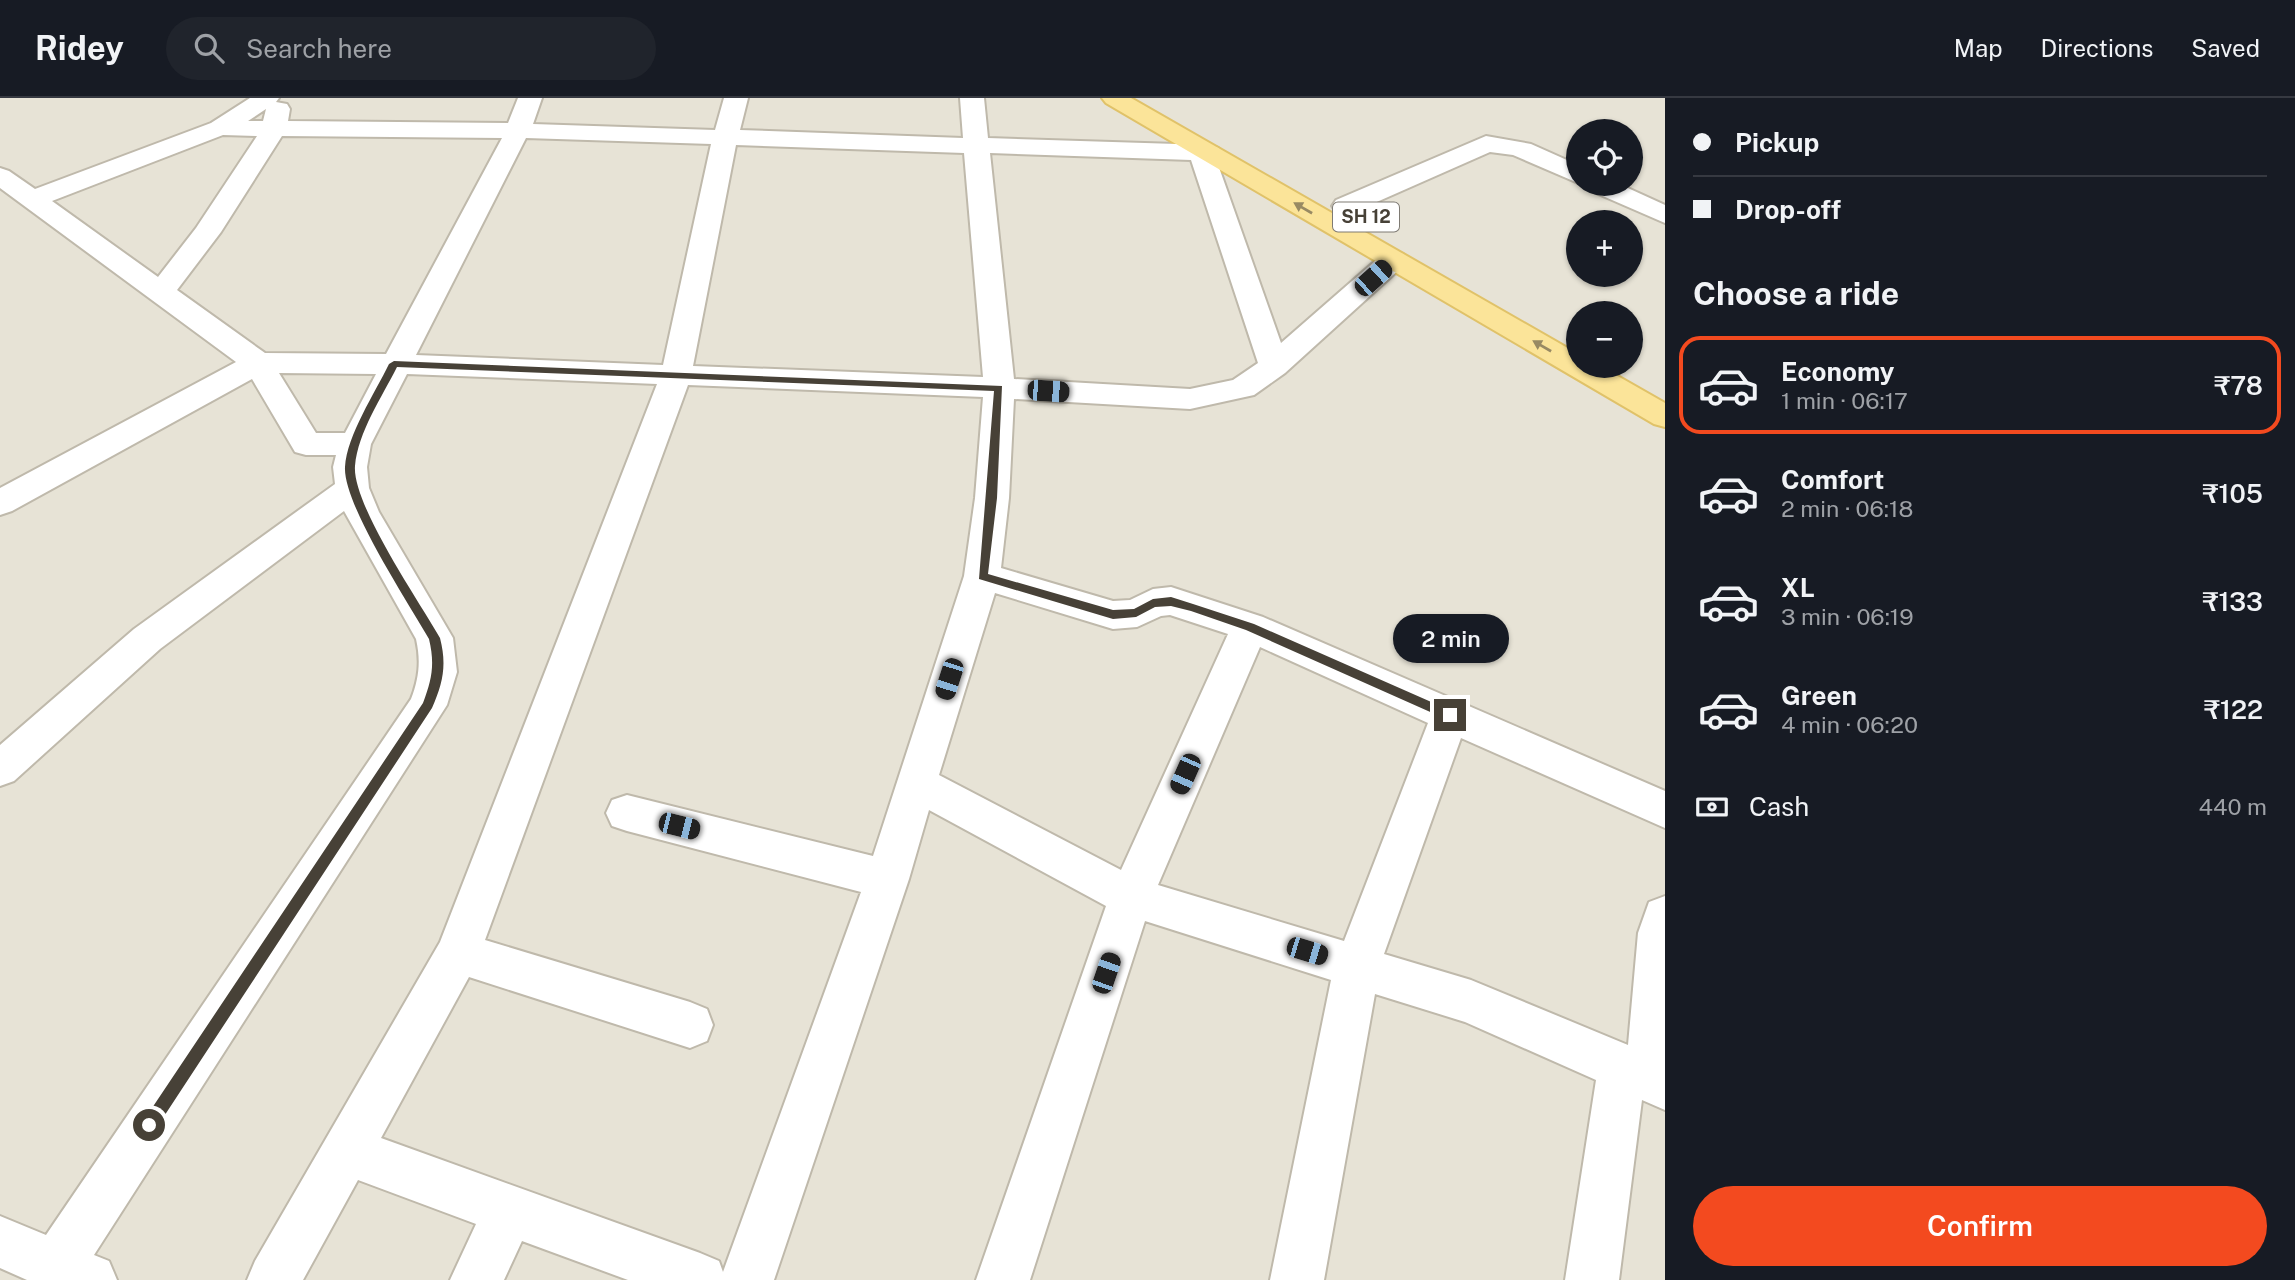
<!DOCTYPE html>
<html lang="en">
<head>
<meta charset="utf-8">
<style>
	:root { --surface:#171b24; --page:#20242c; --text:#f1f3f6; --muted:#9ea1a6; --line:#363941; --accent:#f34a1f }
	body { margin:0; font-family:"Public Sans",sans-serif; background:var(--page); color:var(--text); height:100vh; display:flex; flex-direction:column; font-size:26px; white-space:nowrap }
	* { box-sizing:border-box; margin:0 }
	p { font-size:23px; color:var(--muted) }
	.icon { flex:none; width:38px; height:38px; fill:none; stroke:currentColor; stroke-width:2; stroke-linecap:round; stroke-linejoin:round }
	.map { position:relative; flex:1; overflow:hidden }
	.sheet { display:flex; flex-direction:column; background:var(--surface); width:630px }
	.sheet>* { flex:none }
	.guide { display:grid; align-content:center; height:154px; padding:0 28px; background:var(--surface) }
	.fabs { position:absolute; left:1566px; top:21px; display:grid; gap:14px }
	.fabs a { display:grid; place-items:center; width:77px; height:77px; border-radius:50%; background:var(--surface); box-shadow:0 2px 5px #0004; font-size:35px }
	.end { position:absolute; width:32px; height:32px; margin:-16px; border:9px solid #474137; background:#fff; box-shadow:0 0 0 4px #fff }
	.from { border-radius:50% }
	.bubble { position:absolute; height:49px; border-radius:24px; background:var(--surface); box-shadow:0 2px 5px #0004; font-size:23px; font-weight:600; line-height:49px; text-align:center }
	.car { position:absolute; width:21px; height:42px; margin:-21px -10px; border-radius:9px; box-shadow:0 0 5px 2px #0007; background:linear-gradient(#222 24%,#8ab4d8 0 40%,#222 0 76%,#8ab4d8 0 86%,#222 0) }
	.guide b { display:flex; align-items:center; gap:24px; height:66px; font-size:26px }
	.guide b+b { border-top:2px solid var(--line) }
	.guide i { width:18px; height:18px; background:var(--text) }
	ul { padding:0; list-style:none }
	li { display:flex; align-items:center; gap:21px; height:98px; margin:0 14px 10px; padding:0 14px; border:4px solid transparent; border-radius:21px }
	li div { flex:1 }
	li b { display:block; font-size:26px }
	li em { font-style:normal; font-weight:600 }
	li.selected { border-color:var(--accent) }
	li>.icon { width:63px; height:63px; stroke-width:1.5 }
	h2 { padding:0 28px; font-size:32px; line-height:84px }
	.pay { display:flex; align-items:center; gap:18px; height:77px; padding:0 28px; font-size:26px }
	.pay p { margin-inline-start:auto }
	.action { display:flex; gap:14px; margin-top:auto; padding:14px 28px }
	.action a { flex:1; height:80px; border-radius:42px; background:var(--accent); color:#fff; font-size:28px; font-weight:600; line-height:80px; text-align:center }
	header { display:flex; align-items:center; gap:42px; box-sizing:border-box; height:98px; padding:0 35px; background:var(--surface); border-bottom:2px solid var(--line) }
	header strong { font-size:33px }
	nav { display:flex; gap:38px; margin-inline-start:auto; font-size:24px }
	.search { width:490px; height:63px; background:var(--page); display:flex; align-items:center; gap:18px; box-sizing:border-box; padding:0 24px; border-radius:38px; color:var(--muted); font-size:26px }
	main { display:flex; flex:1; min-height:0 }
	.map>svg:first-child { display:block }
	.residential { fill:#e7e3d6; fill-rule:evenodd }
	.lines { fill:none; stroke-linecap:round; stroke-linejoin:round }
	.minor-casing { stroke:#bfb9ab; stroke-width:4 }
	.major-casing { stroke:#e0c269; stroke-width:4 }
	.minor { fill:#fff; fill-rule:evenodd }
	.major { fill:#fbe499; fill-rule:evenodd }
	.oneway { fill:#988a63 }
	.route { fill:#474137 }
	.labels { text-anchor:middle; stroke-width:6; stroke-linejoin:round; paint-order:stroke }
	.shield { fill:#fff; stroke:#7e7a73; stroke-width:2 }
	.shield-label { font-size:18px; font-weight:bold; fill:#474137 }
</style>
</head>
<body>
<header>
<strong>Ridey</strong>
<div class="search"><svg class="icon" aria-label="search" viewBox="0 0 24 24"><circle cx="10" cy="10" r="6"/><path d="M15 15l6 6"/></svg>Search here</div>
<nav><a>Map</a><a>Directions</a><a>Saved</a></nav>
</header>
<main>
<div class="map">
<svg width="1665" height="1182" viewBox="0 0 1665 1182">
	<rect width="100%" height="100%" fill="#f3f1e8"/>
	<path class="residential" d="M0,0H1665V1182H0ZM1578,33H1631V86H1578ZM1578,124H1631V177H1578ZM1578,215H1631V268H1578Z"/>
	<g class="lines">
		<defs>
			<path id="minor" d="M250,0H279L276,4L287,6L290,11L288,23L508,25L518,0H542L533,26L715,32L724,0H748L740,32L963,40L960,0H984L988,40L1209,47L1218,50L1222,55L1216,61L1281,245L1383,156L1393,154L1403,156L1407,162L1403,168L1285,275L1254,297L1190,311L1014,301L1009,400L1001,470L1113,503L1130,502L1153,491L1171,489L1263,519L1665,693V730L1461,640L1384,856L1471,882L1628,947L1638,835L1649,804L1665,798V1012L1642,1002L1619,1182H1565L1596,982L1465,924L1375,896L1324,1182H1270L1331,882L1145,823L1030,1182H976L1106,808L929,712L909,781L774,1182H628L522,1143L504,1182H450L476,1126L358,1082L303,1182H247L255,1163L440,844L657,286L407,276L371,346L367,369L369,390L379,414L453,540L457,574L447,607L94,1157L109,1163L117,1182H27L0,1170V1118L46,1137L411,601C419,580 421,563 416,541L344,413L160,551L14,683L0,688V647L134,531L335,386L333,369L336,357H306L295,354L252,281L12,413L0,417V390L236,264L0,90V70L9,73L35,91L211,25ZM266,11L263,23H248ZM223,37L257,38L196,130L158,179L52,103ZM282,38L502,40L386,256L265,255L177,192L221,134ZM526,40L711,46L663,267L416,257ZM736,47L964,55L983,279L693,268ZM990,55L1191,62L1258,265L1233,282L1190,291L1014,281ZM279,275L376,276L345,335H316ZM688,287L983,299L975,400L964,478L873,758L627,697L612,702L606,715L612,728L627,733L861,794L723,1174L719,1163L700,1155L381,1040L469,879L690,950L707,943L713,927L707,911L690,904L485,842ZM995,495L1113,531L1137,529L1161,518L1170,517L1228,536L1121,772L939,677ZM1260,549L1428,625L1344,843L1158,787Z
				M1486,38L1531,46L1578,67V85L1513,57L1490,54L1354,114L1345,116L1336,114L1332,108L1336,102Z
				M1585,86H1619L1665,107V125L1589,92Z"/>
			<path id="major" d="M1102,0H1131L1578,256V268H1600L1665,305V329L1654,326L1106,5Z"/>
		</defs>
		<use href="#minor" class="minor-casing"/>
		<use href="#major" class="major-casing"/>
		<use href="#minor" class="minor"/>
		<use href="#major" class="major"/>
	</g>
	<defs><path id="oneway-solid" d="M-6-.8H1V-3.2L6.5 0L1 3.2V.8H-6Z" transform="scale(1.75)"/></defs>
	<g class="oneway">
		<use href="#oneway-solid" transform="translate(1303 110) rotate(-150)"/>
		<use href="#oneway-solid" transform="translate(1542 248) rotate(-150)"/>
	</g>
	<path class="route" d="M394,263L1002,288L997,400L988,476L1113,512L1134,511L1153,501L1171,499L1193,506L1254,526L1454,614L1455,617L1450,622L1446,621L1246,532L1191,513L1171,508L1155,509L1136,519L1113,521L979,481L994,293L397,269C382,299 358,334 355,368C352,406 419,503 440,540C447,567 443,585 432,610L155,1032L149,1034L144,1032L142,1027L144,1022L423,605C432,581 435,566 429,541C408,504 343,406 345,369C347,337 375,295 389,266Z"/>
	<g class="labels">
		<rect class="shield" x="1333" y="104.5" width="66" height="29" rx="5"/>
		<g class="shield-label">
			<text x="1366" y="125">SH 12</text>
		</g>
	</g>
</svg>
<div class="fabs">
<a><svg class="icon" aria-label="locate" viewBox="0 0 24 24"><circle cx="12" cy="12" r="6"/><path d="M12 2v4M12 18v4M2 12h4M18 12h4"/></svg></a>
<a>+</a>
<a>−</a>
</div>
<i class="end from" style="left:149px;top:1027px"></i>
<i class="end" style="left:1450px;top:617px"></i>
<div class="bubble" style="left:1393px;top:516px;width:116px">2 min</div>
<i class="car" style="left:1373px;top:180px;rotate:48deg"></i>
<i class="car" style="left:1048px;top:293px;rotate:94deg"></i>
<i class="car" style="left:949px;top:581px;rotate:198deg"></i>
<i class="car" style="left:1185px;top:676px;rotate:204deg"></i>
<i class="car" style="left:679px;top:728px;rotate:104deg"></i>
<i class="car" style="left:1307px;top:853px;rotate:107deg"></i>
<i class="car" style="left:1106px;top:875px;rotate:19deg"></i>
</div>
<section class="sheet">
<div class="guide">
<b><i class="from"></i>Pickup</b>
<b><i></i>Drop-off</b>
</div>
<h2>Choose a ride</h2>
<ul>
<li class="selected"><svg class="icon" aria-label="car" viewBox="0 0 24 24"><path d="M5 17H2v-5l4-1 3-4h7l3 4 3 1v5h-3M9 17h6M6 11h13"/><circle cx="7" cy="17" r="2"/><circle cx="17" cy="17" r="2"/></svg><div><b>Economy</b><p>1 min · 06:17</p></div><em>₹78</em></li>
<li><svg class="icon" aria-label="car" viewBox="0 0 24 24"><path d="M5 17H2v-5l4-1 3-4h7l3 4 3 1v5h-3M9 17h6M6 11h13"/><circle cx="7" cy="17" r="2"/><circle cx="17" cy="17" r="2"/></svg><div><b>Comfort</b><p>2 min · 06:18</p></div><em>₹105</em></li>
<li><svg class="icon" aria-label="car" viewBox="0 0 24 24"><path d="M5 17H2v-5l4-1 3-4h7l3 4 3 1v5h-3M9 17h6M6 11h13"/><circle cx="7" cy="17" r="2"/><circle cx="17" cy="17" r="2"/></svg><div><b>XL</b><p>3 min · 06:19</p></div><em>₹133</em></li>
<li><svg class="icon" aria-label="car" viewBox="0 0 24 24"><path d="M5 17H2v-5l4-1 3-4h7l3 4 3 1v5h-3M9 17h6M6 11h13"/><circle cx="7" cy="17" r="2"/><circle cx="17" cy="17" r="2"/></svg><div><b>Green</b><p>4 min · 06:20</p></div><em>₹122</em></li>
</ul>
<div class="pay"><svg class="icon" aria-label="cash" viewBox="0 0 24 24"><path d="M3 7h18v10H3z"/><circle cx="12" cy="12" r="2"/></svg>Cash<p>440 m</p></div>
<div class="action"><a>Confirm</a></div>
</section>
</main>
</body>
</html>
